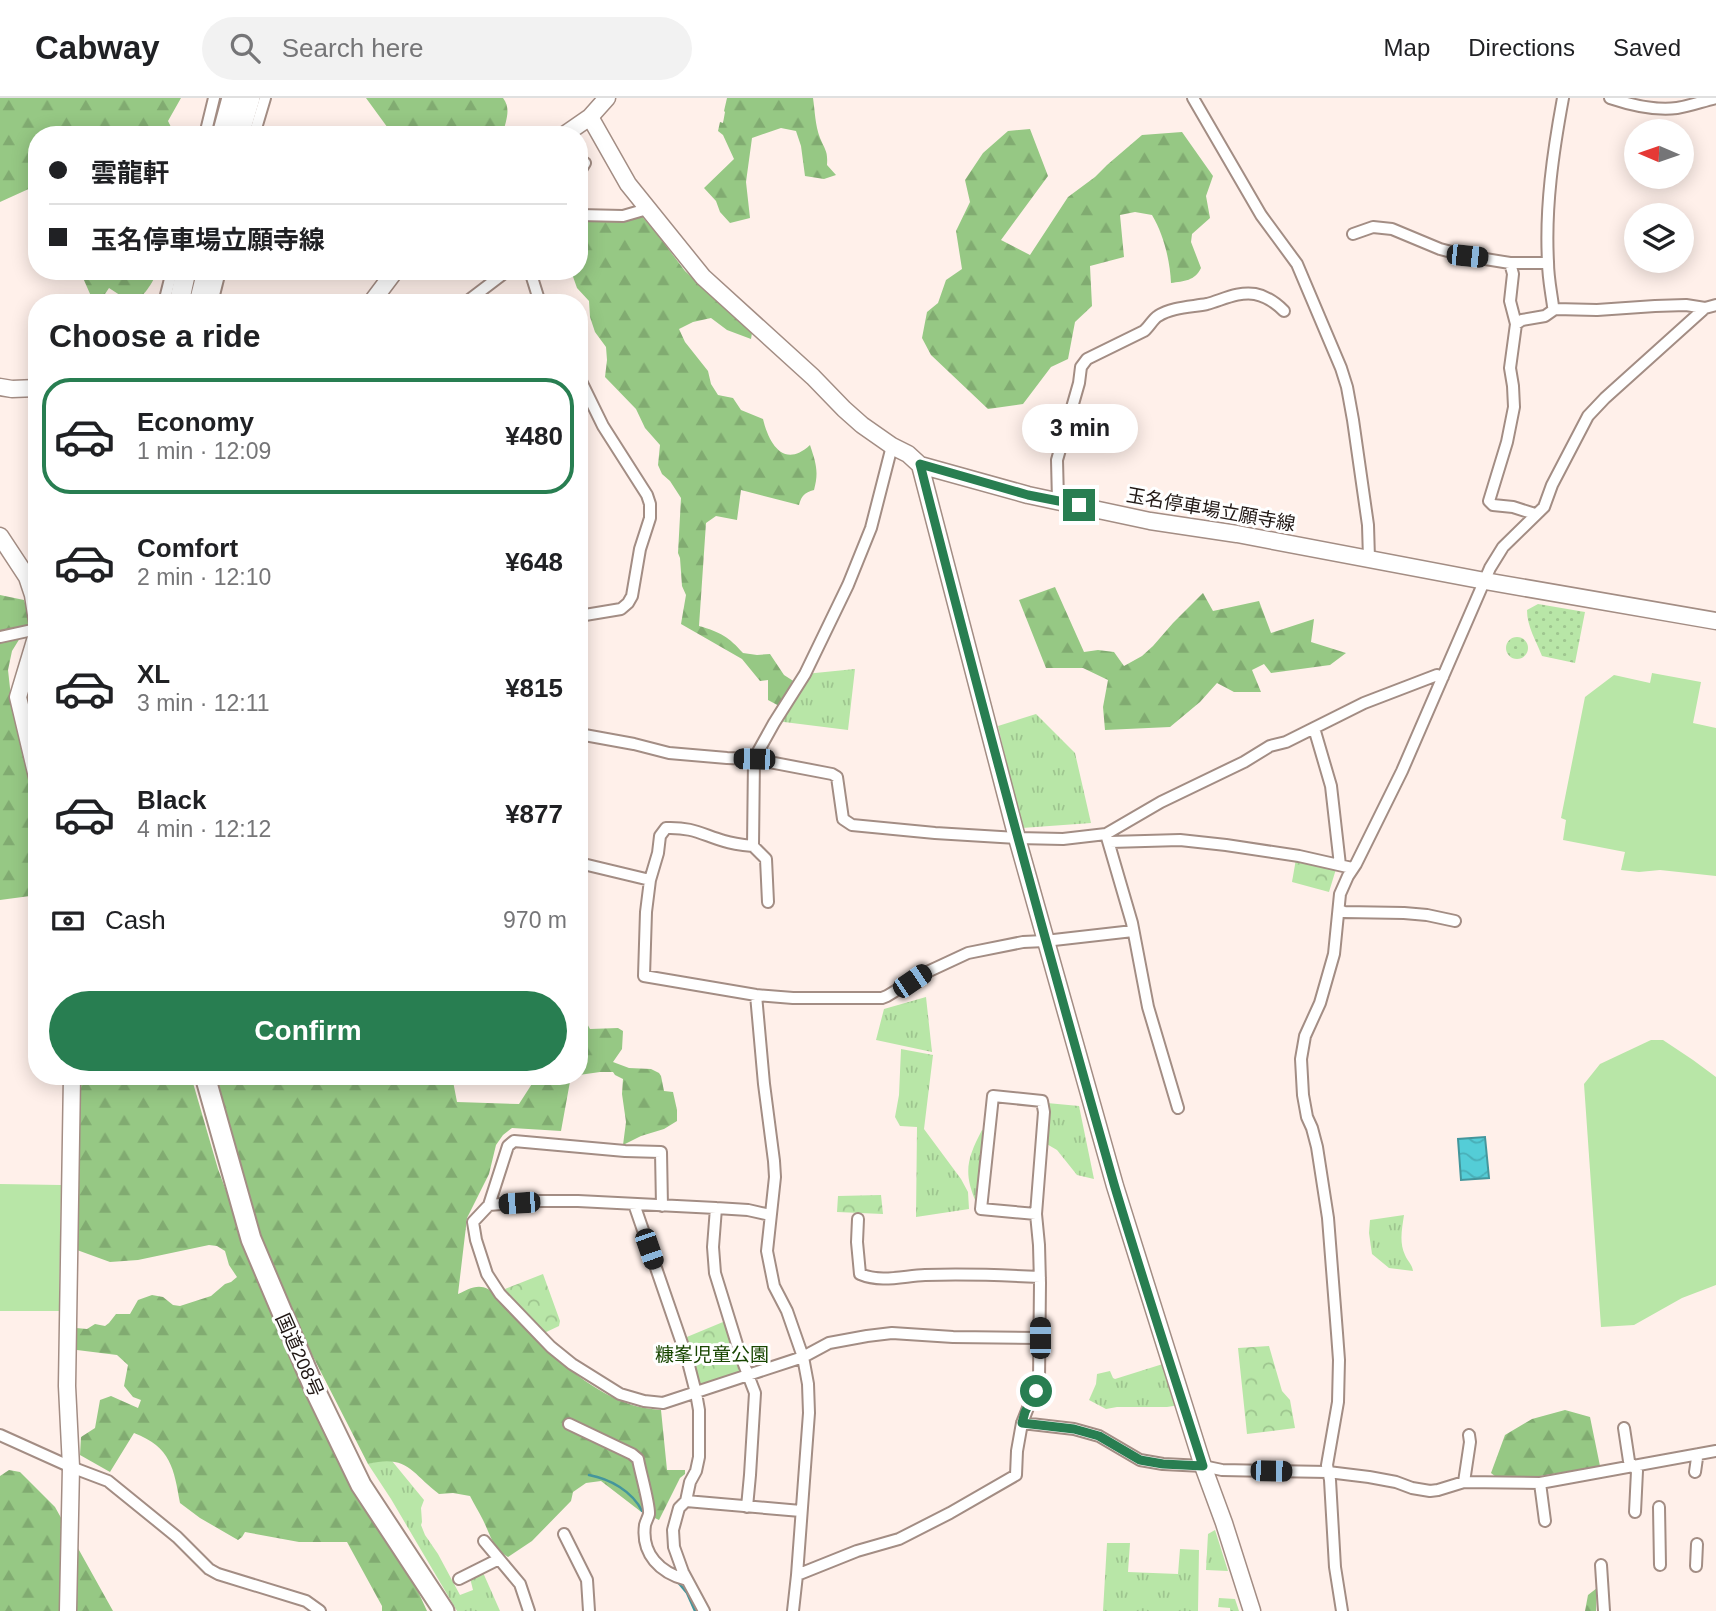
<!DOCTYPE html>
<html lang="en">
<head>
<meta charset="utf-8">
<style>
	:root { --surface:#fff; --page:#f2f2f2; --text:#202124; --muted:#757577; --line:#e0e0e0; --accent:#287e51 }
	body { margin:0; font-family:Helvetica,"Noto Sans JP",sans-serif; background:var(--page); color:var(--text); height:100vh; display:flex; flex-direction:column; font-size:26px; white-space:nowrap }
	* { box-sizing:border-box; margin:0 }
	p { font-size:23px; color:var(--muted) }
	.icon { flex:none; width:38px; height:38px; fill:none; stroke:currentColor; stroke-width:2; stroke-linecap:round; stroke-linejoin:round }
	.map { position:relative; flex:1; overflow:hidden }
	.panel { position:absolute; left:28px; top:196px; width:560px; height:791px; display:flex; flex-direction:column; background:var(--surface); border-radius:28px; box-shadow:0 4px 18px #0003 }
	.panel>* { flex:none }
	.banner { position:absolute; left:28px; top:28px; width:560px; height:154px; border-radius:28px; box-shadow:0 4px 18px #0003; display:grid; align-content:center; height:154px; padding:0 21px; background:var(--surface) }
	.needle { width:46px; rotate:272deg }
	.buttons { position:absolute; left:1624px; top:21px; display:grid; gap:14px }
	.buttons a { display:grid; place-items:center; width:70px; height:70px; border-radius:50%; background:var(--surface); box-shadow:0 4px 18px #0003; font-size:35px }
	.end { position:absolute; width:32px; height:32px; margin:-16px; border:9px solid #287e51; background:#fff; box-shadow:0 0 0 4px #fff }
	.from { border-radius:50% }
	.bubble { position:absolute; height:49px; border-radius:24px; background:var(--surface); box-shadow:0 4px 18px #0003; font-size:23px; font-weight:700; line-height:49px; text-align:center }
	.car { position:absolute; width:21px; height:42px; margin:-21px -10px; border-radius:9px; box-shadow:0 0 5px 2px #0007; background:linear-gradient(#222 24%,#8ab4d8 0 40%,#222 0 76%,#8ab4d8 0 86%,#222 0) }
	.banner b { display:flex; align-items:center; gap:24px; height:66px; font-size:26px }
	.banner b+b { border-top:2px solid var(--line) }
	.banner i { width:18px; height:18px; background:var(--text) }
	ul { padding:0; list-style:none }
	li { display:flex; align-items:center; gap:21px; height:116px; margin:0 14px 10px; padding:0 7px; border:4px solid transparent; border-radius:28px }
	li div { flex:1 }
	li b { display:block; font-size:26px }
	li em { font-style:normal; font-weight:700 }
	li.selected { border-color:var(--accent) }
	li>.icon { width:63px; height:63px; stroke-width:1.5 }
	h2 { padding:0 21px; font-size:32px; line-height:84px }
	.pay { display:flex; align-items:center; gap:18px; height:77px; padding:0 21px; font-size:26px }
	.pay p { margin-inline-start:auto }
	.action { display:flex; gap:14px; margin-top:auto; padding:14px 21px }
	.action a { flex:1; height:80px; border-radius:42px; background:var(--accent); color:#fff; font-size:28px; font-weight:700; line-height:80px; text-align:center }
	header { display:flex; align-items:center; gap:42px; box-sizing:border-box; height:98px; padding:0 35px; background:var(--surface); border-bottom:2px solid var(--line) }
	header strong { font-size:33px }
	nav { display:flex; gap:38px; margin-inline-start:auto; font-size:24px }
	.search { width:490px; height:63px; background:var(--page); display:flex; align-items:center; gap:18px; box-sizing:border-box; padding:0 24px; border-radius:38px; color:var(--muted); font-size:26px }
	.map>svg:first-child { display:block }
	.grass { fill:url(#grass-tufts) }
	.forest { fill:url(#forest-firs) }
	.park { fill:url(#park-crowns) }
	.garden { fill:url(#garden-dots) }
	.pitch { fill:#b8e6a7 }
	.water { fill:url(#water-waves); stroke:#44969c; stroke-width:2 }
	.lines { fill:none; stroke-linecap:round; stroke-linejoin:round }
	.stream { stroke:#44969c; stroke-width:2.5 }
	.street-casing { stroke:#a38d84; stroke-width:14 }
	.secondary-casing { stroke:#a38d84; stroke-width:19 }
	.highway-casing { stroke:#a38d84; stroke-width:23 }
	.street { stroke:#fff; stroke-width:10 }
	.secondary { stroke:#fff; stroke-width:16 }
	.highway { stroke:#fff; stroke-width:19 }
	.route { stroke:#287e51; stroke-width:9 }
	.labels { text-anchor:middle; stroke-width:6; stroke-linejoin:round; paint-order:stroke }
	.street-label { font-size:19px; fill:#201714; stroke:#fff }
	.park-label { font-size:19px; fill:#184600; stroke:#fff }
</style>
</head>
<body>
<header>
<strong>Cabway</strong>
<div class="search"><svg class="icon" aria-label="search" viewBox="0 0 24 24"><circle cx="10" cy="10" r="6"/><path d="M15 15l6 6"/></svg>Search here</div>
<nav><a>Map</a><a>Directions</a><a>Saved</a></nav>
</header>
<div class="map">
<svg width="1716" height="1513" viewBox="0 0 1716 1513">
	<defs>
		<pattern id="grass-tufts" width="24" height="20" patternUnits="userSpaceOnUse" patternTransform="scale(1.75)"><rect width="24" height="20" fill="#b8e6a7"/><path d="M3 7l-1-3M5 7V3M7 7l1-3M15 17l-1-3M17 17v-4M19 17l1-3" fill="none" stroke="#9ec58f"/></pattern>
		<pattern id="forest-firs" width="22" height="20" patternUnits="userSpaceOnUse" patternTransform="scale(1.75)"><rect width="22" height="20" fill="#96c884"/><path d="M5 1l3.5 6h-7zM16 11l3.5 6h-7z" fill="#81ab71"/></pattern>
		<pattern id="park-crowns" width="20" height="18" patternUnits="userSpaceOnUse" patternTransform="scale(1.75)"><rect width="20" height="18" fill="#b8e6a7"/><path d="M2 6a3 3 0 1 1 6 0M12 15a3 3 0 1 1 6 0" fill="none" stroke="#9ec58f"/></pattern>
		<pattern id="garden-dots" width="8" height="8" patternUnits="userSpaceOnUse" patternTransform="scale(1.75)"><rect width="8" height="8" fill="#b8e6a7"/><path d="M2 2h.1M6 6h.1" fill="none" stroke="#9ec58f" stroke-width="1.8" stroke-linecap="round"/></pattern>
		<pattern id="water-waves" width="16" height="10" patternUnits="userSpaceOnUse" patternTransform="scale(1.75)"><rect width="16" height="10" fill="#54cdd7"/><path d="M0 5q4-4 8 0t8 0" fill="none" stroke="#49afb8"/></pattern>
	</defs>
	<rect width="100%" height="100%" fill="#fff0ea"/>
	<path class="grass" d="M855,571L848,632L776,623L805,576Z
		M1036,616L1075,655L1091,725L1022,730L998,628Z
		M926,899L932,954L876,942L884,911Z
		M901,951L933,957L924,1031L961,1081L968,1094L969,1111L916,1119L917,1029L900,1028L895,1019L899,997Z
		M1047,1005L1079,1008L1094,1081L1077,1077L1057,1052L1045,1045Z
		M982,1032L985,1034L978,1103L975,1102C963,1073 968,1059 982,1032Z
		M1404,1117C1402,1131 1399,1144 1405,1157C1408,1164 1412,1166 1413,1173L1389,1170L1372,1156L1369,1135L1370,1122Z
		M1166,1265L1180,1307L1167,1309H1117L1106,1311L1089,1302L1096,1286L1097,1276L1110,1273L1113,1280L1115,1281Z
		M380,1362L392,1363L424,1402L421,1410L422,1424L421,1427L425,1437L438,1456L460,1497L473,1492L469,1476L481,1470L500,1513H457L391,1401L368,1366Z
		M1215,1432L1216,1435L1228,1473L1206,1472L1208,1436Z
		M1107,1445H1130L1128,1474L1178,1476L1180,1451L1199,1452L1198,1513H1103Z
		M1219,1500L1235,1501L1239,1513H1230V1510L1218,1509Z"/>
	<path class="forest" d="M0,0H181L168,23L175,37H37V90L33,89L0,104Z
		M366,0H503C512,12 505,23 503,37H393Z
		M727,0H813C815,13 815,27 820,40C825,52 828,53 827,67L836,77L824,81L805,78L801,48L796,33L781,30L752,40L746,84L750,120L730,125L720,114L716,103L704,90L734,61L723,37L718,33L720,24L723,25L725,14L724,13Z
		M1030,31L1048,78L1001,142L1030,157L1068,99L1095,79L1107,67L1142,37L1182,34L1213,78L1206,98L1210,120L1192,136L1191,144L1201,170C1195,183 1184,183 1171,185C1170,163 1164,137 1152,117L1135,114L1120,117L1124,159L1090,168L1092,208L1075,224L1068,261L1051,269L1023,306L988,311L931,257L922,240L927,214L938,205L946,182L962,171L956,133L970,104L965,82L983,55L1008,33Z
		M639,115L658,137L685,173L752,235L751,241L727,232L711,220L693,224L679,231L685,244L708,273L711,286L718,297L733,300L741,312L763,321C769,346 784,371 810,347C816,365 819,374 814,392C804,395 802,397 799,407L741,392L737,422L716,418L706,425L699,528C720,534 729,539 743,555L757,557L770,556L784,577L798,586L783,610L768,602V582L760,583L742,561L681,526L686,497L682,488L680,460L678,455L681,400L670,383L662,376L658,367L660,347L645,330L636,311L605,279L607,262L606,249L595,234L590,219L589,203L577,190L571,173H579V117Z
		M80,173H157C154,184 142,201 132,205L109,190L99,205H94Z
		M1055,489L1084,554L1098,552L1114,554L1124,568L1142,558L1153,548L1173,525L1203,495L1213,513L1259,503L1271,535L1314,521L1311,544L1346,555L1330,567L1271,575L1264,566L1252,572L1261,594H1234L1217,585L1200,604L1170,629L1105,632L1103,609L1108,582L1083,570H1046L1019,502Z
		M0,497L24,502L28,515V527L12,553L8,572L11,599L37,714V795L30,798L0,802Z
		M25,594H37V670Z
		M579,922H585L590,931L618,930L623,933L622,951L613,964L629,970L651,971L659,975L661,978L664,993L673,994L677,1012V1023L664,1031L641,1038L623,1047L626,1024L622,996L623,981L615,977L613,974H600L579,977Z
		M74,978H191L218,1071L270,1211L357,1389L415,1487L427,1513H382V1508L347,1444H299L245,1434L242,1439L238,1442L200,1420L180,1405C174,1371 171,1349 134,1335L110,1374L80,1357L81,1339L95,1330L100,1302L111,1298L138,1310L141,1302L133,1299L124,1288L128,1267L117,1257L77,1252L76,1230L87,1231L95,1226L105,1228L109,1225L116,1216H130L138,1202L152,1197L163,1199L173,1207L180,1208L211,1198L225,1186L231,1184L237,1179L229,1167L225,1153L217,1148L209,1147L138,1162L110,1164L77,1152Z
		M212,978H452L457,1004L519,1006L537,978H571L561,1033L512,1030L503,1037L496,1047L489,1076L467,1120L458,1196C467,1192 477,1185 488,1191C503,1200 513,1217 525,1230C548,1256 591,1292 624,1304C636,1309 648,1311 661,1312L667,1372H685V1376L680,1380L659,1422L640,1413L601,1383L586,1385L573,1394L571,1403L532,1443L508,1459C493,1451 490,1436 483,1422C479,1414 474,1406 470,1398L453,1395L439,1396C412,1376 408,1356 368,1366L280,1194L256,1128Z
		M1565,1312L1590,1319L1600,1368L1534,1379H1496L1491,1375L1505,1337L1532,1321Z
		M9,1372L20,1374L55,1409L113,1513H0V1378Z
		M1597,1490L1596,1513H1585L1588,1497Z"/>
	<path class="park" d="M1296,761L1336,771L1329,794L1292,784Z
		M881,1097L883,1116L837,1114L838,1098Z
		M543,1176L560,1223L559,1228L542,1236L500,1193Z
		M723,1224H726L742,1272L739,1275L701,1292L682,1241Z
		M1269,1248L1282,1293L1290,1302L1295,1330L1247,1336L1238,1250Z"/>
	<path class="garden" d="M1538,506L1585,514L1575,565L1542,558C1536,542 1527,529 1527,512Z
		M1506 550a11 11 0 1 1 22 0a11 11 0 1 1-22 0Z"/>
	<path class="pitch" d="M1652,575L1701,584L1693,625L1716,630V778L1660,772L1639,774L1621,772L1625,754L1563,742L1566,722L1561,720L1585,599L1614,577L1650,585Z
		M1651,942H1663L1693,962L1716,979V1187L1682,1200L1634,1227L1601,1229L1584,986L1600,966Z
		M0,1086L61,1087L59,1213H0Z"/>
	<path class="water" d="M1485,1039L1489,1080L1461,1082L1458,1041Z"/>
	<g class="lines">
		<path class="stream" d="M589,1377C610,1381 632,1393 642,1413
			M677,1483L687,1495L695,1513"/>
		<defs>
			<path id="street" d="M1193,0L1261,117L1297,166L1341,270L1347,289L1353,322L1368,427L1369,461
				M1610,0C1631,7 1655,13 1677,10C1690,8 1703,3 1716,0
				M205,37L214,0
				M254,37L265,0
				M579,75L585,65
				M579,117L623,118L647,111
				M1353,136L1373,129L1392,131L1440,151L1467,158L1510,165H1548
				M1510,165L1513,176L1510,203L1516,226
				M530,173L540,205
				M164,205L172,173
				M212,205L220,173
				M465,205L507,173
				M1555,211L1553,208C1551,193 1548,179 1548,164C1545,109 1553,54 1563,0
				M579,279L603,328L647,397L650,406V420L640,451L632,498L628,505L621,511L579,518
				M1058,403L1057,362L1079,285L1081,269L1087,261L1144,233C1149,229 1153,221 1158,218C1172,209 1191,209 1207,206C1222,202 1239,193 1255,196C1266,198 1276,205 1284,213
				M1535,416L1513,409L1493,407L1489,403L1507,344L1514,309L1513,288L1510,270L1516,226L1522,222L1545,218L1555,211L1597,212L1655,208L1686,207L1705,210
				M0,539L37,531
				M1314,630L1331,688L1340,767
				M579,636L634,646L669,655L727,660L754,661L832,676L837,679L843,721L852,727L935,735L1017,740L1063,741L1106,736L1161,704L1244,664L1270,648L1286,644L1364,605L1437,577L1443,579
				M1106,736L1132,825L1148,909L1178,1010
				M1110,744L1180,742L1226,747L1299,758L1352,770
				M579,765L650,782L646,814L644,878L756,897L793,900H882L887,898L925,875L968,855L1023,844L1045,843L1133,833
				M650,782L658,755L660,738L666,730C692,729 701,736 724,743C733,746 743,747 753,748
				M768,804L766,761L753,748L754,661L774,625L805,576L848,487L871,430L892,348
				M1339,812L1344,814L1404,815L1427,817L1455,823
				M756,897L764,986L774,1063L775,1079L767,1153L774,1188L787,1213L803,1259L808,1286L809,1315L797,1477L793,1513
				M634,1106L687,1260L696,1295L699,1312V1359L696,1373L690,1384L686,1403L679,1410L673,1432L674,1449L683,1474L704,1513
				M489,1107L540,1103H578L716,1110L748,1112L770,1117
				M662,1108L661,1054L625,1053L514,1043L508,1048L489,1107L473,1124L476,1142L487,1176L500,1196L551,1249L572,1266L620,1296L644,1303L663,1305L803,1259L829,1245L867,1238L892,1235L953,1239L1040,1240
				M716,1110L713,1149L715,1175L740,1256L755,1295L750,1377L747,1409
				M858,1121L857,1144L860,1176C881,1185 903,1178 925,1177C963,1176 1002,1177 1040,1179
				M1022,1325L1074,1331L1099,1338L1140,1362L1163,1366L1203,1368L1222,1372L1328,1374L1369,1379L1396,1384L1412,1390L1430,1393L1438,1392L1464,1384L1540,1385L1716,1353
				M569,1326L632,1356L638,1361C640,1373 650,1407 649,1416C648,1420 646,1423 645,1427C641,1456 660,1475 687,1482
				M1624,1330L1629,1363L1637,1373L1635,1414
				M0,1337L71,1369L108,1383L177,1439L209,1471L218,1476L306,1503L320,1513
				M1695,1374L1697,1360L1699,1356
				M1464,1384L1470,1344L1469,1337
				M1540,1385L1545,1423
				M686,1403L801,1413
				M1659,1409L1660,1467
				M564,1436L587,1482L589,1513
				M484,1443L520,1486L529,1513
				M1601,1467L1604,1513
				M1696,1468L1697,1446
				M797,1477L857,1453L899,1441L950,1415L1016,1377L1017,1353L1022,1325L1039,1282L1040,1185L1039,1147L1036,1116L1044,1014L1042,1003L993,998L981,1111L1036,1116
				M459,1481L499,1461
				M1342,1513L1335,1469L1330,1382L1327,1367L1338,1304L1339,1262L1337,1235L1328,1120L1317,1049L1312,1030L1307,1019L1303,997L1301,961L1305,938L1320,905L1334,856L1340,796L1348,778L1356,766L1402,673L1490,470L1503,449L1544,409L1552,387L1588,318L1605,300L1705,210L1716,207"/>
			<path id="secondary" d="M590,19L628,86L703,179L813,279L844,311L862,327L892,348L908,356L920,367L1028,397L1150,423L1237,436L1485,483L1716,523
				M564,37L590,19L607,0
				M371,205L395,173
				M0,289L12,291L37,290
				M920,367L1017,740L1115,1088L1203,1368L1224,1425L1252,1513
				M0,438L27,479L33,497L37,523
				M37,536L18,599L37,679
				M68,1513L71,1369L67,1288L72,978"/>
			<path id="highway" d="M222,37L232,0
				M239,37L250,0
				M179,205L186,173
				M199,205L207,173
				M205,978L251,1141L315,1292L361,1387L444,1513"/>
		</defs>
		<use href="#street" class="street-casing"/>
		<use href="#secondary" class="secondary-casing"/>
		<use href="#highway" class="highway-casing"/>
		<use href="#street" class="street"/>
		<use href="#secondary" class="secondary"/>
		<use href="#highway" class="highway"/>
	</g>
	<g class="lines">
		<path class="route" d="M1036,1293L1025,1314L1022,1325L1074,1331L1099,1338L1140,1362L1163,1366L1203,1368C1173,1274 1142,1180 1114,1086C1046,847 981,607 920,366L1028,397L1079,407"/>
	</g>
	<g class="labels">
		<g class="street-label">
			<text transform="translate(1211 411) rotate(10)" y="7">玉名停車場立願寺線</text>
			<text transform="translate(300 1257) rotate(66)" y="7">国道208号</text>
		</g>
		<g class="park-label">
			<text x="712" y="1263">糠峯児童公園</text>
		</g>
	</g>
</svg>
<div class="buttons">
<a><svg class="needle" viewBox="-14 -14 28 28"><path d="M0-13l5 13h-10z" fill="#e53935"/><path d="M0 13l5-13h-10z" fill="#757577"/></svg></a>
<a><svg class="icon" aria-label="layers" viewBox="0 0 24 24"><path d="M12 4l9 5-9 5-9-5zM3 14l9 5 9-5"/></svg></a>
</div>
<i class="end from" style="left:1036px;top:1293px"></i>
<i class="end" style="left:1079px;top:407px"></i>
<div class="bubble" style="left:1022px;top:306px;width:116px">3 min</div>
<i class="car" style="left:1467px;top:158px;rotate:96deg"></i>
<i class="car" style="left:754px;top:661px;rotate:271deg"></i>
<i class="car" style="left:912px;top:883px;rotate:56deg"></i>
<i class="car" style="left:519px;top:1105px;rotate:266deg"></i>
<i class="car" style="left:649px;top:1151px;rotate:161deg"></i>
<i class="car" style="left:1040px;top:1240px;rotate:0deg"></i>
<i class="car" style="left:1271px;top:1373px;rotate:91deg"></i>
<div class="banner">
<b><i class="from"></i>雲龍軒</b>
<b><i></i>玉名停車場立願寺線</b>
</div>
<section class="panel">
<h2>Choose a ride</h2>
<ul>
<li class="selected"><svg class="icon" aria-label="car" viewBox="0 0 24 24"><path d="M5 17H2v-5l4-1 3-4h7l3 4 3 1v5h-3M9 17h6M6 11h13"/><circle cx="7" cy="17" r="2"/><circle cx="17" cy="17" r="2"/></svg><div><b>Economy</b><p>1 min · 12:09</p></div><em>¥480</em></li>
<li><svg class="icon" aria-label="car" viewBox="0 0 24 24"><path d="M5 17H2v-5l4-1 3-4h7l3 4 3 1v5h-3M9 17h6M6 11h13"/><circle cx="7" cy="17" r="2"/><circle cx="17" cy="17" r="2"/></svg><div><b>Comfort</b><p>2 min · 12:10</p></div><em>¥648</em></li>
<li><svg class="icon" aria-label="car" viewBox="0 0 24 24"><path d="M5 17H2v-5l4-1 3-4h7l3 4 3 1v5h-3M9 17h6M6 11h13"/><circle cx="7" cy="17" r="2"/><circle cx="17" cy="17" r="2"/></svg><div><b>XL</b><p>3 min · 12:11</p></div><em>¥815</em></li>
<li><svg class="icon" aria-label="car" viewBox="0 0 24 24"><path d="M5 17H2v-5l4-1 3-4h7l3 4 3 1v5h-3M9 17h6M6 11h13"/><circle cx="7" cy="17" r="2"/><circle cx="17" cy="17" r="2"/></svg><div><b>Black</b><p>4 min · 12:12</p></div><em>¥877</em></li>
</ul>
<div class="pay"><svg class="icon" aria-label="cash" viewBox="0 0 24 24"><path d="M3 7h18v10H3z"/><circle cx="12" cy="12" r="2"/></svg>Cash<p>970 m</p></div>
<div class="action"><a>Confirm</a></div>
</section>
</div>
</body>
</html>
